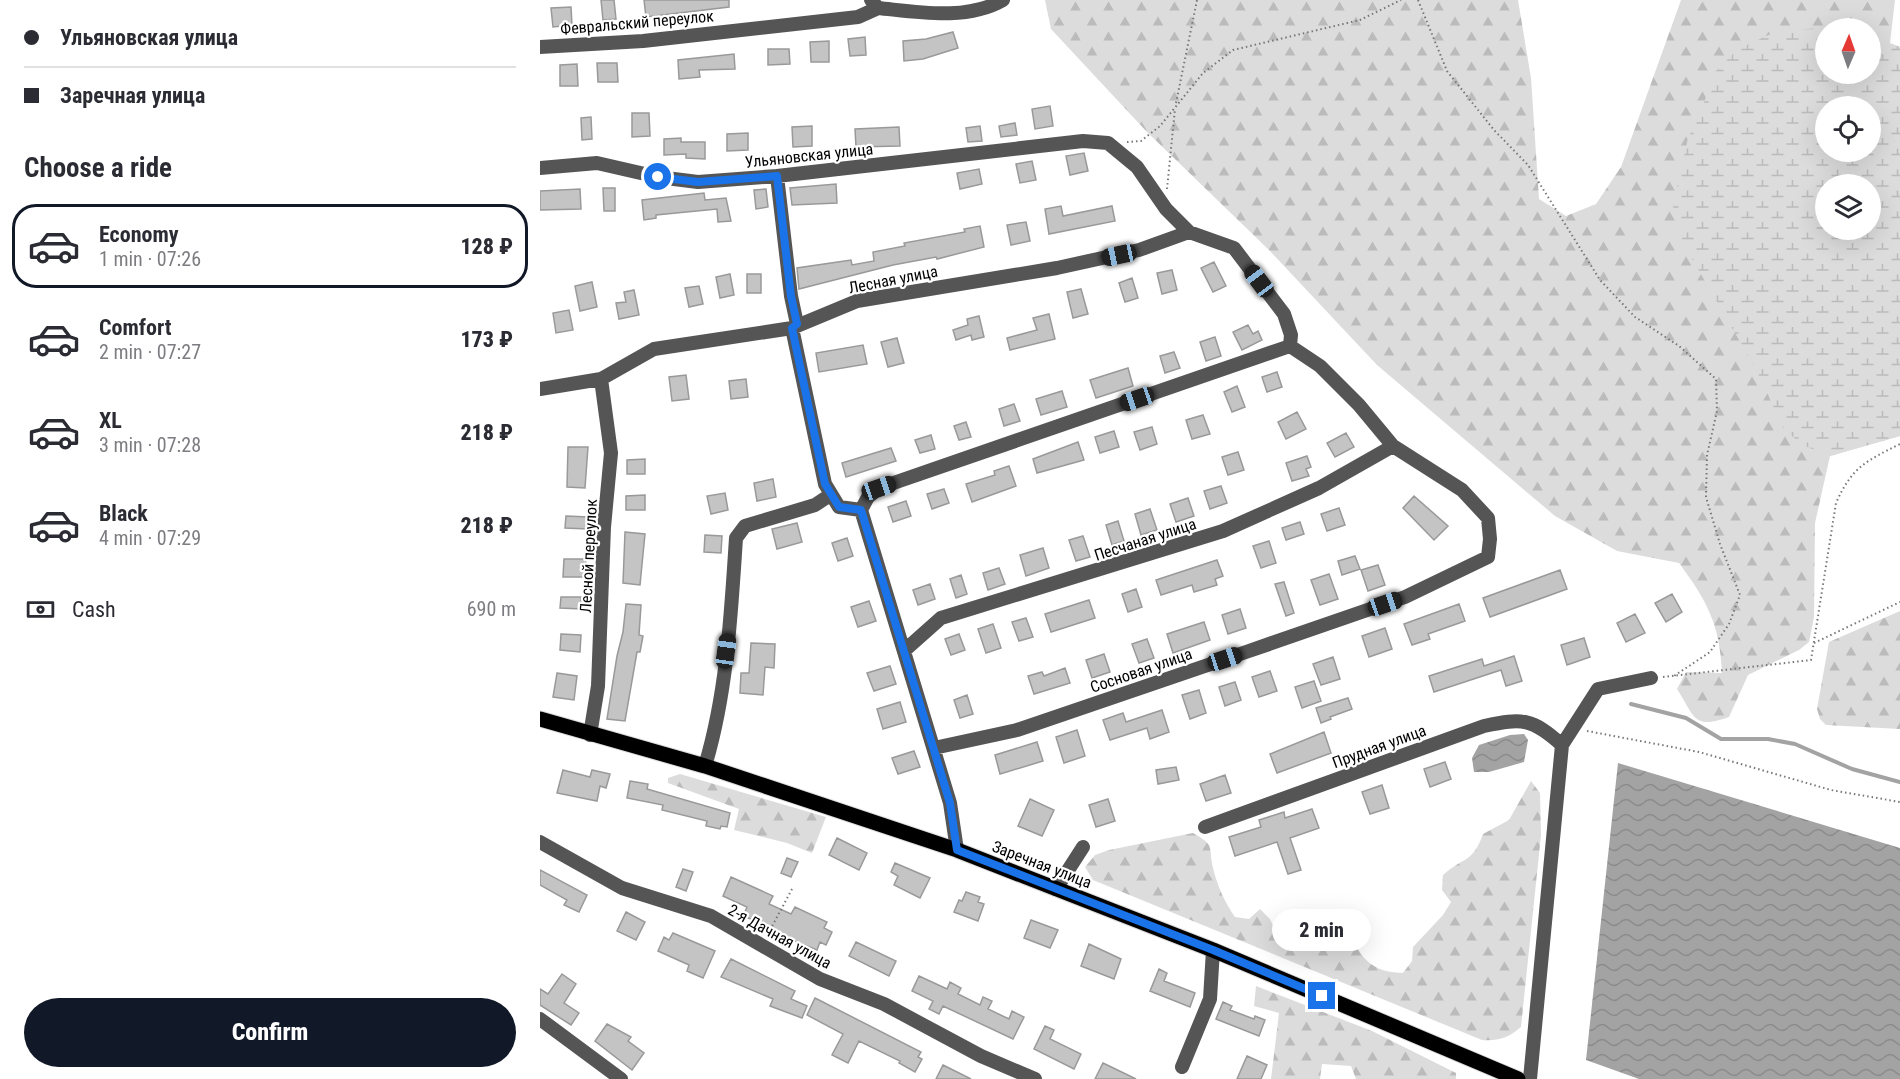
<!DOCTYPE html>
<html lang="en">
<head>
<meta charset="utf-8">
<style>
	:root { --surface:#fff; --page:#f7f7f7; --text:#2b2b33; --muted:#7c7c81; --line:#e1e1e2; --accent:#111827 }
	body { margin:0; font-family:"Roboto Condensed",sans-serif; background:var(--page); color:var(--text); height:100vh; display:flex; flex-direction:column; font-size:22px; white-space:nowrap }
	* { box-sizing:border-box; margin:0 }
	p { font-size:20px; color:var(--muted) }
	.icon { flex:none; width:33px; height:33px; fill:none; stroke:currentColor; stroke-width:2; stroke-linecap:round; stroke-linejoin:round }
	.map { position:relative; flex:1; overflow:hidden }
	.panel { display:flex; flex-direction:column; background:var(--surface); width:540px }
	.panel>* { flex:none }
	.guide { display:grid; align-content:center; height:132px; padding:0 24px; background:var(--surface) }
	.needle { width:39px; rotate:2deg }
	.buttons { position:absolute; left:1275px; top:18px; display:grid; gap:12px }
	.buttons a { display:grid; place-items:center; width:66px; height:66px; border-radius:50%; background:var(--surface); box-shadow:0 6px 24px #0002; font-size:30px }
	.end { position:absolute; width:27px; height:27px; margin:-14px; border:8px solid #1a73e8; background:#fff; box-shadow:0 0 0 3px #fff }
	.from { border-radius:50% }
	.bubble { position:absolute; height:42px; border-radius:21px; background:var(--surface); box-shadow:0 6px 24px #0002; font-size:20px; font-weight:800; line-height:42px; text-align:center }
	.car { position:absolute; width:18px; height:36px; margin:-18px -9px; border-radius:8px; box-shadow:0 0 4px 2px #0007; background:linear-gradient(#222 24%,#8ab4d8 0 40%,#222 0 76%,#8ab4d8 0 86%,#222 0) }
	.guide b { display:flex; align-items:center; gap:21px; height:57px; font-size:22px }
	.guide b+b { border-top:2px solid var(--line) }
	.guide i { width:15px; height:15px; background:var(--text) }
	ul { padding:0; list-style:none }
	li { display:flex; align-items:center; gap:18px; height:84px; margin:0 12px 9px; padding:0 12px; border:3px solid transparent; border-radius:24px }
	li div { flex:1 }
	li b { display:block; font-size:22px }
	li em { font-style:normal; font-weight:800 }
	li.selected { border-color:var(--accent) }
	li>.icon { width:54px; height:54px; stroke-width:1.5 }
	h2 { padding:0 24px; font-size:27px; line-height:72px }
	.pay { display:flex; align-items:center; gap:15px; height:66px; padding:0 24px; font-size:22px }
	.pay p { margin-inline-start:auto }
	.primary-button { display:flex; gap:12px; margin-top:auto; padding:12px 24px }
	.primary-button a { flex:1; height:69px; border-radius:36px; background:var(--accent); color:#fff; font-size:24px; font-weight:800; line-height:69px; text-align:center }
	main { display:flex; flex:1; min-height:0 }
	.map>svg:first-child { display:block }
	.forest { fill:url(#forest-firs); fill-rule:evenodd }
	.wetland { fill:url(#wetland-marsh); fill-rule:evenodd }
	.water { fill:url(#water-waves) }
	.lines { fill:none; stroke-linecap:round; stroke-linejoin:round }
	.stream { stroke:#a3a3a3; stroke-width:4 }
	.building { fill:#c4c4c4; stroke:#999; stroke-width:1.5 }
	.major-casing { stroke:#dbdbdb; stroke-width:17 }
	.path { stroke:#777; stroke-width:2; stroke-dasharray:1.5 3; stroke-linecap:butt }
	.minor { stroke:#555; stroke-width:14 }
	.major { stroke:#000; stroke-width:15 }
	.route { stroke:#1a73e8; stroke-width:8 }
	.labels { text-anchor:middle; stroke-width:4.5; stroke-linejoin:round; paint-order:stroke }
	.street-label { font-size:16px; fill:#000; stroke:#fff }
</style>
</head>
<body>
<main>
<section class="panel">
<div class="guide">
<b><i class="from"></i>Ульяновская улица</b>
<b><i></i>Заречная улица</b>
</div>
<h2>Choose a ride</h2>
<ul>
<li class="selected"><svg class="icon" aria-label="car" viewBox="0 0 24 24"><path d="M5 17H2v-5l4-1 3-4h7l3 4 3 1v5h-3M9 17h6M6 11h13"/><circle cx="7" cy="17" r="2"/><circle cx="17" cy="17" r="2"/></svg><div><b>Economy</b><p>1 min · 07:26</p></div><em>128 ₽</em></li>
<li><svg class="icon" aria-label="car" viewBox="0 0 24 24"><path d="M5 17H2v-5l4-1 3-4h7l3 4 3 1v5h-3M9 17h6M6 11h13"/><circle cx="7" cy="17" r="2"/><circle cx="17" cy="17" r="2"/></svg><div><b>Comfort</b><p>2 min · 07:27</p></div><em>173 ₽</em></li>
<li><svg class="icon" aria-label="car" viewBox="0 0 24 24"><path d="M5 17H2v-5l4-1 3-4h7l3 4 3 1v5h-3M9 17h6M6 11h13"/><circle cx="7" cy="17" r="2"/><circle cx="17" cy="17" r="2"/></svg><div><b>XL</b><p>3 min · 07:28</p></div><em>218 ₽</em></li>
<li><svg class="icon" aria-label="car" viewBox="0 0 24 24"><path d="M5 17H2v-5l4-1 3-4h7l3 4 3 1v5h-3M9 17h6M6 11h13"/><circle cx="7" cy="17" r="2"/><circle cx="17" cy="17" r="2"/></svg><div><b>Black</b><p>4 min · 07:29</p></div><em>218 ₽</em></li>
</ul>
<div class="pay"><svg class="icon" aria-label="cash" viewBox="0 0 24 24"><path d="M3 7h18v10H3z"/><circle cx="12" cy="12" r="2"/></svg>Cash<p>690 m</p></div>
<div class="primary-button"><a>Confirm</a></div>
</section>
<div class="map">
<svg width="1360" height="1079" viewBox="0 0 1360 1079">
	<defs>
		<pattern id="forest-firs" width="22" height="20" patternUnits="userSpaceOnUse" patternTransform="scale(1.5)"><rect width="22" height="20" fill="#dcdcdc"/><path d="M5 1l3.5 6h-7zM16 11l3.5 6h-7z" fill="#bbb"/></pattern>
		<pattern id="wetland-marsh" width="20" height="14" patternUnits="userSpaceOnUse" patternTransform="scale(1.5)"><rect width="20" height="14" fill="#dcdcdc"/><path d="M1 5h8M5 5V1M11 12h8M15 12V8" fill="none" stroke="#bbb"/></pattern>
		<pattern id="water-waves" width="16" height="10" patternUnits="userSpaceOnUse" patternTransform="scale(1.5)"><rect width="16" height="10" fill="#a3a3a3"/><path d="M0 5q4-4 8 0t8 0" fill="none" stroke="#8b8b8b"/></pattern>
	</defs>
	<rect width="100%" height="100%" fill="#fff"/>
	<path class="forest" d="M505,0H978L991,78L999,199L1026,216L1056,204L1081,167L1141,0H1355L1350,43L1360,47V436L1290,456L1275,523L1274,617L1269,642L1259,650L1208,675L1189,717C1153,730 1155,717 1137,689L1146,672L1182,673C1180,624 1167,601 1139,563L1077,551L1015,516L837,365L729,250L607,132L511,29ZM1286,28H1330V74H1286ZM1286,106H1330V152H1286ZM1286,184H1330V230H1286Z
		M1360,611V729L1286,725L1280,719L1277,709L1289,642Z
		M140,774L286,817L272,853L247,843L194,830L199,809L128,783V778Z
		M991,781L1000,793L1001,835L981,1027C968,1038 959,1041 942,1040L553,880L545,867L555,855L569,850L653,833C676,846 668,846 673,868C677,885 685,903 695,917L709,919L720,909L730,919L736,932C762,935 781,920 807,919C816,951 825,972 863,973L872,961L873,947L903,915L911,902L902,890L903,875C923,857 933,863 943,834L969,820Z
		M716,986L832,1031L916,1073V1079H816L811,1066L782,1064L780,1079H731L739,1013L714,1006Z"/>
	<path class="wetland" d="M1300,26L1306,28H1286V74H1330L1331,37L1360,47V436L1290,456L1265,446L1244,430L1217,371L1144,245L1133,206L1148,138L1161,112L1173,74L1198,49L1235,32ZM1286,106H1330V152H1286ZM1286,184H1330V230H1286Z"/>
	<path class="water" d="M984,734L988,740L984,762L949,772H934L932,758L939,745L970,735Z
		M1078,763L1360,848V1079H1099L1046,1060Z"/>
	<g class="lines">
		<path class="stream" d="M1091,704L1146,718L1181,739H1228L1255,744L1312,769L1360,782"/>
	</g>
	<path class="building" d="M61,0H74L76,19L63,20Z
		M104,0H189V7L106,17Z
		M31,7L32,25L13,27L11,8Z
		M413,32L418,48L383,59L364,61L363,41L386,39Z
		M325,37L326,55L310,56L308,39Z
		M289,41V62H271L270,42Z
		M228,49H249L250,64L228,65Z
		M194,54L195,69L159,70L160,77L139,79L138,60Z
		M57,63H77L78,82H58Z
		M37,64L38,86H20V65Z
		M510,106L513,126L495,129L492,109Z
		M92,113H109L110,136L92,137Z
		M51,117L52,139L42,140L41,118Z
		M475,123L477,135L461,137L459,126Z
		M272,126V146L253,147L252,127Z
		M440,126L442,141L428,142L426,128Z
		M359,127L360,146L316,147L315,129Z
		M208,133V150L187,151V134Z
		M141,138V142H165V159L146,158V154L124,155V139Z
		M544,153L548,171L530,175L526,156Z
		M492,161L496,180L480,183L476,164Z
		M439,169L442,184L420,189L417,173Z
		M296,184L297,203L252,205L250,188Z
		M63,188H75V211H64Z
		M40,189L41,209L0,210V191Z
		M226,189L228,207L216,209L214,190Z
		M164,193L165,200L186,198L191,221L178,222L177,209L116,215V218L104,220L102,200Z
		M521,206L523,216L572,206L575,221L509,234L505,209Z
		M486,222L490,241L471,245L467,225Z
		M440,226L444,247L397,259L396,257L353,265L259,289L257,268L311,260L312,265L334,261L333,252L365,246L364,243L425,232L424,229Z
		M674,262L686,286L673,292L661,268Z
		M632,270L637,290L622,294L617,273Z
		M190,274L194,295L180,298L176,277Z
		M207,274H221V293H207Z
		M592,278L598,298L585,302L579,283Z
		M52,282L57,307L40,311L35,286Z
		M159,286L163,304L149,307L145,288Z
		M541,289L548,314L533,318L527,292Z
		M94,290L99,315L79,319L76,303L86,302L84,292Z
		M29,310L33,330L16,333L13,313Z
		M509,314L515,339L470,350L467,338L497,330L493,318Z
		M439,316L444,337L432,340L431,335L416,340L413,330L428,325L427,319Z
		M708,325L713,334L718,331L722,340L702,350L693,332Z
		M675,337L681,356L666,361L660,342Z
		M357,338L364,363L348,367L341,342Z
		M323,345L327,364L279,372L276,353Z
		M634,352L640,368L625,373L620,356Z
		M588,368L593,386L556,398L550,380Z
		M737,372L742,387L727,392L722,377Z
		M146,375L149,399L132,401L129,377Z
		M206,379L208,397L191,399L189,381Z
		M697,386L705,407L692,412L684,392Z
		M522,391L527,407L501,415L496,399Z
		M474,404L480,421L464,426L459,409Z
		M757,412L766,429L746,439L738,422Z
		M663,415L670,434L652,439L646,420Z
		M426,422L431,437L419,440L414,426Z
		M612,427L617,444L600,450L594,432Z
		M574,431L579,447L560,453L555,437Z
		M806,433L814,447L795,457L787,443Z
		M391,435L395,449L380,453L375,440Z
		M538,442L544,460L497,473L493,459Z
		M28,447H48L45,488L27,487Z
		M351,448L356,461L306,477L302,463Z
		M698,452L704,470L688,475L682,457Z
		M767,456L771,467L766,469L769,476L752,481L746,463Z
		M105,459V474H87V460Z
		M469,466L476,486L432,502L426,484L455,475L454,471Z
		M233,479L236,497L217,501L214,483Z
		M681,486L687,503L670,509L664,491Z
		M404,489L409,503L392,509L387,494Z
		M185,493L188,510L171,514L167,496Z
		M105,495V510H86V496Z
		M874,496L908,526L894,540L863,508Z
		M648,498L654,516L636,522L630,504Z
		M366,501L371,516L353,522L348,507Z
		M799,508L805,525L787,531L781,514Z
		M610,509L617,530L601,535L595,514Z
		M26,516L48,517V529L25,528Z
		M578,521L584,541L572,545L566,525Z
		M760,522L764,534L746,540L742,528Z
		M257,523L262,542L237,549L232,529Z
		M85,532L105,534L100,585L83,583Z
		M165,535L182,536L181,553L164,552Z
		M543,536L550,557L536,561L529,540Z
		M307,538L313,556L298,561L292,543Z
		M729,541L736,563L721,568L713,546Z
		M503,548L509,568L486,576L480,555Z
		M815,556L820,569L802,575L798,561Z
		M24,559H46L45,577H23Z
		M677,560L683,576L675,579L677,585L654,592L652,585L621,595L616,580Z
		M838,565L845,585L828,591L821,570Z
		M459,568L465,584L448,590L443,573Z
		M1020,570L1027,589L950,617L943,598Z
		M789,574L798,599L780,605L771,580Z
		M421,575L427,594L416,598L410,579Z
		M744,582L754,613L746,616L735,584Z
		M390,584L395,599L378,605L373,590Z
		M596,589L602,607L588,612L582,594Z
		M1132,594L1142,612L1126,622L1115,603Z
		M21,597H41V609L20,608Z
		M549,600L555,618L511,632L505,614Z
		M329,601L336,621L318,627L311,607Z
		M86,604L101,605L99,635L103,636L100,652H97L85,721L67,719L77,656L83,632Z
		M919,604L925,621L888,634L890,639L872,645L864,624Z
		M700,609L706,628L688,634L682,615Z
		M1095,614L1105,633L1086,642L1077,623Z
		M486,618L493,637L479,641L472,622Z
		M664,622L670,640L633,653L627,634Z
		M453,624L461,648L446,653L438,629Z
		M845,628L852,649L829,657L822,636Z
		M21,634L41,635L40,652L20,650Z
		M419,634L425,650L411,655L405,639Z
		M1044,638L1050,657L1027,665L1021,645Z
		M607,639L614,658L599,663L592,644Z
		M211,643L235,644L234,668L225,667L223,695L200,693L201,673H209Z
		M564,654L570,672L552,678L546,660Z
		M974,656L982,681L966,686L961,670L894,692L889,676L942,659L944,666Z
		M793,657L800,679L781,685L773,664Z
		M350,666L356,684L334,691L327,673Z
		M525,668L530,683L494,694L488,676L502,672L504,676Z
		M730,671L737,691L719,697L712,677Z
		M17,673L37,676L34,700L13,697Z
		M774,681L781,701L762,708L755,687Z
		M695,682L701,700L685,706L679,687Z
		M659,690L666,713L650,719L642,695Z
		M427,695L433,714L420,718L414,700Z
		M808,698L812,709L790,717L791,719L781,723L776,708Z
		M360,702L366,722L343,729L337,709Z
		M622,710L629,732L610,739L607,728L570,740L563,720L583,713L586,722Z
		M537,730L545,756L524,763L516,737Z
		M784,732L791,753L737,773L730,754Z
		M497,742L503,761L460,774L455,755Z
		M374,751L380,767L358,774L352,758Z
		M905,762L911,779L890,787L884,769Z
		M636,767L639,780L618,784L616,770Z
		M23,770L50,777L52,770L70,774L66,788L60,786L57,801L17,793Z
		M685,775L691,793L666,801L660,784Z
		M90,781L108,784L107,789L190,813L187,827L181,826L180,829L166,826L167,821L122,810L123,805L87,798Z
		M842,785L849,808L830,814L822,792Z
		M490,799L514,810L502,836L478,826Z
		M568,799L575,821L556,827L549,805Z
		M772,809L779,828L750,838L761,870L748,874L737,842L695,856L689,837L721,827L719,820L744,812L745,818Z
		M297,838L327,853L319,870L289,855Z
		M247,858L258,862L251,877L241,873Z
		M355,863L390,878L380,898L354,885L358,876L351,872Z
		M143,869L153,872L146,891L136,887Z
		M0,870L47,895L39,912L24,905L27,900L0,885Z
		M191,877L233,896L229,904L251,914L255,907L287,922L284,928L292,932L286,945L280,942L277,950L219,927L221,923L203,916L207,907L183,896Z
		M426,892L440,897L438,902L444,904L438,921L414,912L419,900L422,901Z
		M86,912L105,922L96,940L77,931Z
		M491,920L518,930L510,948L484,938Z
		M133,933L175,951L163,978L147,971L149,965L118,951L124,937L129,940Z
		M316,942L356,961L349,976L309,956Z
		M549,944L581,959L574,979L541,966Z
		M191,959L255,991L251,999L267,1006L262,1018L230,1006L233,999L181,977Z
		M619,969L627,973L624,981L655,993L650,1007L610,991Z
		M22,974L36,984L24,1003L39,1013L31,1025L0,1005V989L8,994Z
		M379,976L407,989L410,982L421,988L418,994L440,1005L443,997L452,1001L448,1009L469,1019L472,1011L484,1017L473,1039L403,1006L399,1014L389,1009L393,1001L372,991Z
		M275,998L381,1052L378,1057L382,1059L375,1072L359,1063L360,1061L319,1041L308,1063L292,1055L303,1034L267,1015Z
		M683,1002L692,1006L690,1010L714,1019L715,1016L725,1020L719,1036L676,1019Z
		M67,1024L91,1037L88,1041L104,1053L92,1070L55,1041Z
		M505,1026L514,1030L510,1039L541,1054L534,1069L494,1049Z
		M707,1056L727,1065L721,1079H697Z
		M563,1063L596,1079H555Z
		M403,1065L431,1079H396Z"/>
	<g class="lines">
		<defs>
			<path id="major" d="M0,719L165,766L417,850L673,950L978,1079"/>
		</defs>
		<use href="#major" class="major-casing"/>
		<path class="path" d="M878,0L907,71L954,130L988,165L1060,280L1095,317L1139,346L1176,379L1177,411L1167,455L1166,497L1180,544L1200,595L1189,624L1170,652L1134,676
			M636,103L657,0
			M587,142L601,141L620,126L663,73L693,50L820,20L861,0
			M627,189L635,109
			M1274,643L1360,602
			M1123,677L1271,660L1296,503C1312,467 1326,461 1360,444
			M1047,731L1159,752L1291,790L1360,802
			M228,934L252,889"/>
		<path class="minor" d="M331,0L338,8C378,12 427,21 463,0
			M0,47L103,41L318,17L338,8
			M0,168L57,163L118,177L158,182L237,176L543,141L568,143L597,167L626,209L649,232L694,248L744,314L751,335L750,346L780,366L819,405L853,446L922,490L948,518L950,539L948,557L865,597L706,652L477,730L394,748
			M237,176L251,296L257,324
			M252,328L285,484L299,507L321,510L410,803L417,850
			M0,389L61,379L114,349L252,328L317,301L517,268L599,250L649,232
			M321,510L328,497L339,488L750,346
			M365,650L401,618L683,531L779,488L853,446
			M50,735L58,686L64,527L71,453L61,379
			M165,766C187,693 191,614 196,538L205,526L275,505L290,495
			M665,827L944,726C983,718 992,718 1022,745
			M0,842L82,888L171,916L280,979L344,1004L441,1056L495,1079
			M516,889L543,847
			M0,1019L81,1079
			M642,1067L670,999L673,950
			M990,1079L1022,745L1058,689L1111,678"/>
		<use href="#major" class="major"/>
	</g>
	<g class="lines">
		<path class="route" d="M118,177L158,182L237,176L251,296L257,324L252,328L285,484L299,507L321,510L410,803L417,850L673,950L782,996"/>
	</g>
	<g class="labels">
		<g class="street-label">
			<text transform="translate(97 22) rotate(-5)" y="6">Февральский переулок</text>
			<text transform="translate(269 155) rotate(-6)" y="6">Ульяновская улица</text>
			<text transform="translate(353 279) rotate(-11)" y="6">Лесная улица</text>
			<text transform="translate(605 539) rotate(-18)" y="6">Песчаная улица</text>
			<text transform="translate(48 556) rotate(-87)" y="6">Лесной переулок</text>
			<text transform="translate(601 670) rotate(-19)" y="6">Сосновая улица</text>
			<text transform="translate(839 746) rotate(-20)" y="6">Прудная улица</text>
			<text transform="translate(502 864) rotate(21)" y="6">Заречная улица</text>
			<text transform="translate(240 936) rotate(29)" y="6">2-я Дачная улица</text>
		</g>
	</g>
</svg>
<div class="buttons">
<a><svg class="needle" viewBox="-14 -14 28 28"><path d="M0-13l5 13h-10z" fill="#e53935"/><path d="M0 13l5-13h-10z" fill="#7c7c81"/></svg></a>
<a><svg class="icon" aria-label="locate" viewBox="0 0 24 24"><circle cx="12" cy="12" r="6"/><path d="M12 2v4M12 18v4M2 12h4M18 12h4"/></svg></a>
<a><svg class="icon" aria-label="layers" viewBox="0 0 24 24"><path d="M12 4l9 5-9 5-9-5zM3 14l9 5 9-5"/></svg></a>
</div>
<i class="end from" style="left:118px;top:177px"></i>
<i class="end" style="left:782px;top:996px"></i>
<div class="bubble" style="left:732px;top:909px;width:99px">2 min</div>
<i class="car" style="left:579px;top:255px;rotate:258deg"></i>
<i class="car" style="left:719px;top:281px;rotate:323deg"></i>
<i class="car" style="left:597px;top:399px;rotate:251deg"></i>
<i class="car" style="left:339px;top:488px;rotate:71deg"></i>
<i class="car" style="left:845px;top:604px;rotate:71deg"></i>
<i class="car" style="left:186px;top:651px;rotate:8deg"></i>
<i class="car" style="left:685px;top:659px;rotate:72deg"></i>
</div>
</main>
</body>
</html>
